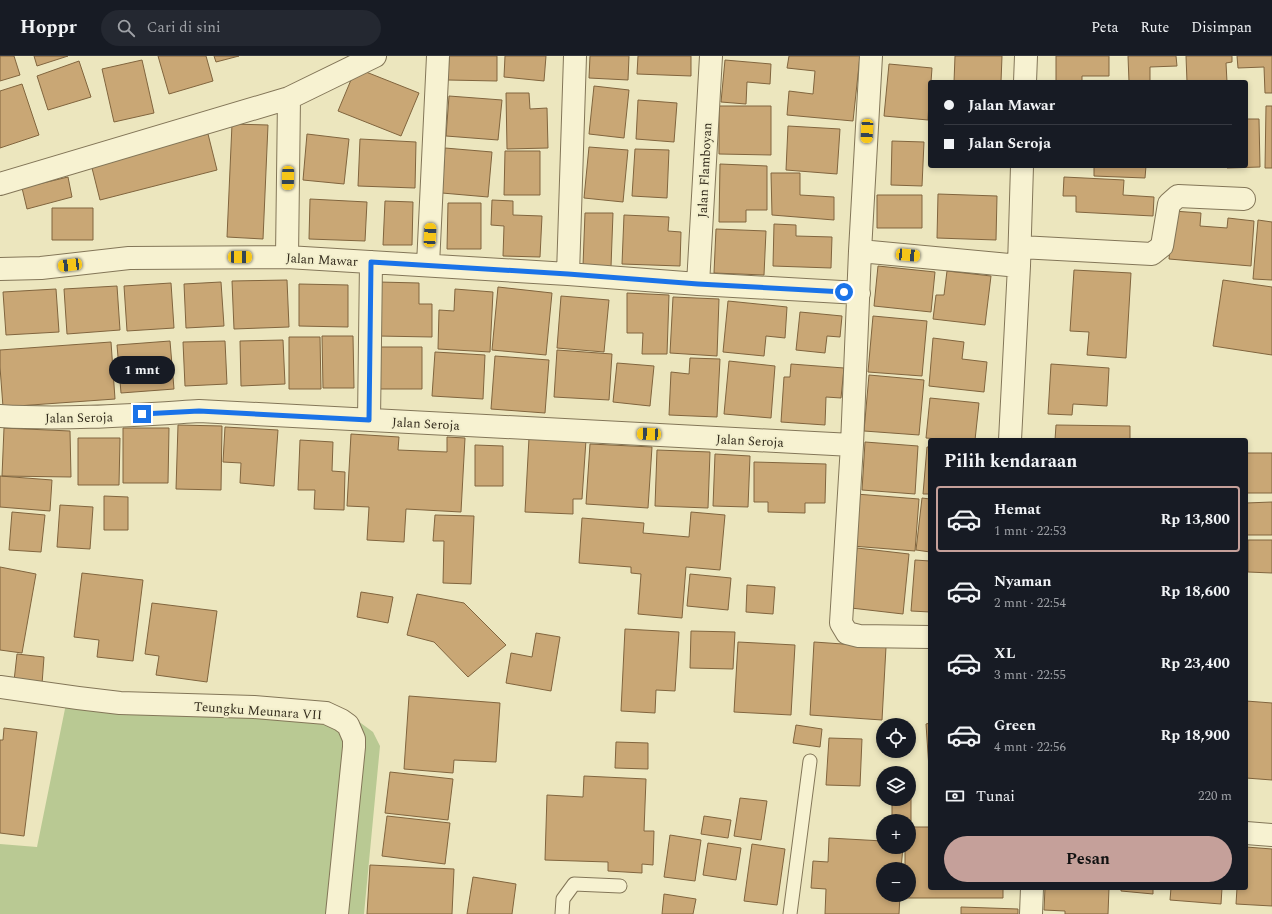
<!DOCTYPE html>
<html lang="id">
<head>
<meta charset="utf-8">
<style>
	:root { --surface:#171b24; --page:#242831; --text:#f1f3f6; --muted:#9ea1a6; --line:#363941; --accent:#c5a09a }
	body { margin:0; font-family:Spectral,serif; background:var(--page); color:var(--text); height:100vh; display:flex; flex-direction:column; font-size:15px; white-space:nowrap }
	* { box-sizing:border-box; margin:0 }
	p { font-size:13px; color:var(--muted) }
	.icon { flex:none; width:22px; height:22px; fill:none; stroke:currentColor; stroke-width:2; stroke-linecap:round; stroke-linejoin:round }
	.map { position:relative; flex:1; overflow:hidden }
	.sheet { position:absolute; left:928px; top:382px; width:320px; height:452px; display:flex; flex-direction:column; background:var(--surface); border-radius:4px; box-shadow:0 2px 6px #0003 }
	.sheet>* { flex:none }
	.hud { position:absolute; left:928px; top:24px; width:320px; height:88px; border-radius:4px; box-shadow:0 2px 6px #0003; display:grid; align-content:center; height:88px; padding:0 16px; background:var(--surface) }
	.fabs { position:absolute; left:876px; top:662px; display:grid; gap:8px }
	.fabs a { display:grid; place-items:center; width:40px; height:40px; border-radius:50%; background:var(--surface); box-shadow:0 2px 6px #0003; font-size:20px }
	.end { position:absolute; width:18px; height:18px; margin:-9px; border:5px solid #1a73e8; background:#fff; box-shadow:0 0 0 2px #fff }
	.from { border-radius:50% }
	.bubble { position:absolute; height:28px; border-radius:14px; background:var(--surface); box-shadow:0 2px 6px #0003; font-size:13px; font-weight:700; line-height:28px; text-align:center }
	.car { position:absolute; width:12px; height:24px; margin:-12px -6px; border-radius:5px; box-shadow:0 0 3px 1px #0007; background:linear-gradient(#f5c518 24%,#345 0 40%,#f5c518 0 76%,#345 0 86%,#f5c518 0) }
	.hud b { display:flex; align-items:center; gap:14px; height:38px; font-size:15px }
	.hud b+b { border-top:1px solid var(--line) }
	.hud i { width:10px; height:10px; background:var(--text) }
	ul { padding:0; list-style:none }
	li { display:flex; align-items:center; gap:12px; height:66px; margin:0 8px 6px; padding:0 8px; border:2px solid transparent; border-radius:4px }
	li div { flex:1 }
	li b { display:block; font-size:15px }
	li em { font-style:normal; font-weight:700 }
	li.active { border-color:var(--accent) }
	li>.icon { width:36px; height:36px; stroke-width:1.5 }
	h2 { padding:0 16px; font-size:18px; line-height:48px }
	.pay { display:flex; align-items:center; gap:10px; height:44px; padding:0 16px; font-size:15px }
	.pay p { margin-inline-start:auto }
	.primary-button { display:flex; gap:8px; margin-top:auto; padding:8px 16px }
	.primary-button a { flex:1; height:46px; border-radius:24px; background:var(--accent); color:#111; font-size:16px; font-weight:700; line-height:46px; text-align:center }
	header { display:flex; align-items:center; gap:24px; box-sizing:border-box; height:56px; padding:0 20px; background:var(--surface); border-bottom:1px solid var(--line) }
	header strong { font-size:19px }
	nav { display:flex; gap:22px; margin-inline-start:auto; font-size:14px }
	.search { width:280px; height:36px; background:var(--page); display:flex; align-items:center; gap:10px; box-sizing:border-box; padding:0 14px; border-radius:22px; color:var(--muted); font-size:15px }
	.map>svg:first-child { display:block }
	.green { fill:#b9c993 }
	.building { fill:#c9a775; stroke:#81653e }
	.lines { fill:none; stroke-linecap:round; stroke-linejoin:round }
	.lane-casing { stroke:#837658; stroke-width:15 }
	.street-casing { stroke:#837658; stroke-width:24 }
	.lane { stroke:#f7f2d1; stroke-width:13 }
	.street { stroke:#f7f2d1; stroke-width:22 }
	.route { stroke:#1a73e8; stroke-width:5 }
	.labels { text-anchor:middle; stroke-width:4; stroke-linejoin:round; paint-order:stroke }
	.street-label { font-size:13px; fill:#332b1c; stroke:#f3efcd }
</style>
</head>
<body>
<header>
<strong>Hoppr</strong>
<div class="search"><svg class="icon" aria-label="search" viewBox="0 0 24 24"><circle cx="10" cy="10" r="6"/><path d="M15 15l6 6"/></svg>Cari di sini</div>
<nav><a>Peta</a><a>Rute</a><a>Disimpan</a></nav>
</header>
<div class="map">
<svg width="1272" height="858" viewBox="0 0 1272 858">
	<rect width="100%" height="100%" fill="#ece6be"/>
	<path class="green" d="M68,638L358,665L373,676L380,690L364,858H0V788L37,791Z"/>
	<path class="building" d="M0,0H14L20,19L0,25Z
		M34,0H68L37,10Z
		M158,0H206L213,25L169,38Z
		M214,0H239L216,6Z
		M449,0H497V25L448,24Z
		M505,0H546L544,25L504,21Z
		M590,0H629L628,24L589,22Z
		M638,0H691V20L637,18Z
		M789,0H860L853,65L787,59L789,35L813,38L815,15L787,12Z
		M955,0H1002L1001,26H954Z
		M1056,0H1109V20H1082V26H1056Z
		M1128,0H1176L1177,10L1150,11V26H1129Z
		M1186,0H1232V6L1226,7L1227,26H1187Z
		M1237,0H1272V37H1265L1264,11L1238,12Z
		M142,4L154,57L114,66L102,13Z
		M725,4L771,8L770,28L747,26L746,48L721,46Z
		M79,5L91,41L48,54L37,20Z
		M889,8L932,12L931,26H930L928,64L884,60Z
		M356,12L419,37L401,80L338,55Z
		M22,28L39,79L0,92V35Z
		M594,30L629,34L624,82L589,78Z
		M506,37H529L530,53L547,52L548,92L507,93Z
		M449,40L502,44L498,84L446,80Z
		M638,44L677,47L674,86L636,83Z
		M719,50H771V99L719,98Z
		M1266,50H1272V112H1265Z
		M1246,63H1259L1260,111L1227,112V110H1246Z
		M232,68L268,69L263,183L227,181Z
		M788,70L840,73L837,118L786,114Z
		M208,78L217,114L100,144L91,108Z
		M307,78L349,83L344,128L303,124Z
		M360,83L416,86L415,132L358,130Z
		M892,85L924,86L922,130L891,129Z
		M589,91L628,94L623,146L584,142Z
		M445,92L492,96L488,141L442,137Z
		M635,93L669,94L667,142L632,140Z
		M505,95H540V139H504Z
		M720,108L767,110V154H746V166H719Z
		M1094,110H1146L1145,122L1094,120Z
		M771,117H800V139L834,141V164L772,159Z
		M68,121L72,141L27,153L22,132Z
		M1064,121L1124,124L1123,139L1154,141L1153,160L1076,156V140H1063Z
		M938,138L997,140L996,184L937,182Z
		M877,139H922V172H877Z
		M310,143L367,146L365,185L309,183Z
		M492,144L513,145V159L542,160L540,201L503,200L504,170L491,169Z
		M385,145L413,146L412,189H383Z
		M448,147H481V193H447Z
		M52,152H93V184H52Z
		M1173,155L1201,157L1200,170L1227,172L1228,162L1254,165L1251,210L1169,203Z
		M585,157H613L611,211L583,210Z
		M624,159L669,161L668,175L681,176L680,210L622,208Z
		M1258,164L1272,166V224L1253,223Z
		M774,168L796,169V180L832,181L831,212L773,210Z
		M716,173L766,175L764,219L714,217Z
		M878,210L935,216L931,256L874,250Z
		M1074,214L1131,217L1126,302L1087,299L1089,276L1070,275Z
		M947,215L991,220L985,269L933,263L936,239H944Z
		M287,224L289,271L234,273L232,225Z
		M1223,224L1272,231V299L1213,290Z
		M221,226L224,270L186,272L184,228Z
		M379,226L419,227V248H432V281L378,280Z
		M171,227L174,272L127,275L124,230Z
		M299,228L348,229V271L299,270Z
		M117,230L120,274L67,278L64,233Z
		M498,231L552,237L546,299L492,294Z
		M56,233L59,276L6,279L3,236Z
		M455,233L493,236L490,296L438,293L439,254L454,255Z
		M627,237L669,239L667,298H642L643,277H627Z
		M561,240L609,244L604,296L557,292Z
		M673,241L719,243L717,300L670,297Z
		M728,245L787,251L785,282L766,280L764,300L723,296Z
		M800,256L842,260L840,281L827,280L825,297L796,294Z
		M873,260L927,265L922,320L868,316Z
		M322,280H353L354,332H323Z
		M289,281H320L321,333H289Z
		M933,282L964,286L962,303L987,306L984,336L929,330Z
		M283,284L285,328L241,330L240,285Z
		M170,285L174,333L121,337L117,289Z
		M225,285L227,328L185,330L183,286Z
		M111,286L115,343L3,351L0,311V294Z
		M374,291H422V333H374Z
		M557,294L612,298L609,344L554,341Z
		M435,296L485,299L483,343L432,340Z
		M495,300L549,304L545,357L491,353Z
		M690,302L720,303L717,361L669,359L671,316L689,318Z
		M729,305L775,310L771,362L724,358Z
		M617,307L654,310L650,350L613,346Z
		M791,308L844,312L841,342L826,341L825,369L781,366L784,321H790Z
		M1051,308L1109,312L1107,350L1073,348L1072,359L1048,358Z
		M869,319L924,324L919,379L864,375Z
		M930,342L979,347L975,384H950L926,382Z
		M178,369L222,370L221,434L176,433Z
		M1056,369L1130,370V384H1055Z
		M225,371L278,374L274,430L240,427L241,407L223,406Z
		M4,372L70,375L71,421L2,420Z
		M123,372H169L168,427H123Z
		M351,378L399,381L398,394L447,396V381L465,382L461,456L406,453L404,486L367,484L369,451L347,450Z
		M78,382H120L119,429H78Z
		M529,382L586,384L582,443H573V458L525,456Z
		M300,384L333,386L332,415L345,416L344,454L314,453L315,434H298Z
		M865,386L918,390L915,438L862,434Z
		M590,388L652,391L648,452L586,448Z
		M475,389L503,390V430H475Z
		M927,391H930V438H923Z
		M657,394L710,396L708,452L655,450Z
		M1246,397H1272V437H1246Z
		M715,398L750,400L748,451L713,450Z
		M754,406L826,408L825,447H805V457L768,456V446H754Z
		M0,420L52,424L50,455L0,451Z
		M856,438L919,443L915,495L852,490Z
		M104,440L128,441V474H104Z
		M922,442L930,443V496L916,494Z
		M1272,446V479H1246V447Z
		M60,449L93,451L90,493L57,491Z
		M12,456L45,459L41,496L9,494Z
		M691,456L725,459L720,514L686,511L682,562L638,558L641,518L631,517V511L579,507L582,462L644,467L643,477L689,481Z
		M435,459L474,460L471,528L443,527L444,485H433Z
		M1248,484H1272V517L1248,516Z
		M857,492L909,498L903,558L851,552Z
		M915,504L930,505V556L911,555Z
		M0,511L36,518L22,597L0,594Z
		M82,517L143,524L133,605L97,601L99,584L74,581Z
		M690,518L731,522L728,554L687,550Z
		M747,529L775,531L773,558L746,556Z
		M361,536L393,541L388,567L357,561Z
		M417,538L464,547L506,589L468,621L434,586L407,579Z
		M152,547L217,555L207,626L156,619L159,600L145,598Z
		M625,573L679,576L675,635L656,634L655,657L621,655Z
		M691,575L735,576L733,613L690,612Z
		M536,577L560,581L551,635L506,627L511,597L532,601Z
		M738,586L795,589L791,659L734,656Z
		M814,586L886,591L882,664L810,659Z
		M17,598L44,601L42,628L14,625Z
		M409,640L500,647L496,706L454,704L453,717L404,713Z
		M1246,645L1272,647V724L1246,722Z
		M930,667V712H929L926,668Z
		M796,669L822,673L820,691L793,687Z
		M4,672L37,676L24,780L0,777V684H3Z
		M829,682L862,683L860,730L826,729Z
		M616,686L648,687V713L615,712Z
		M390,716L453,723L448,764L385,757Z
		M584,720L646,723L644,775H654L653,809L642,808V817L608,815V806L545,804L547,739L583,741Z
		M909,724H911V765H892V743H909Z
		M740,742L767,745L761,784L734,780Z
		M387,760L450,767L445,808L382,800Z
		M704,760L731,764L728,782L701,778Z
		M909,771H930V832H1003V842H905V839H909V813H905V791H909Z
		M670,779L701,784L695,825L664,821Z
		M829,782L883,785V791H903L901,813H883V839H900L899,858H825L826,833L811,832L813,805L828,806Z
		M708,787L741,792L736,824L703,819Z
		M752,788L785,793L777,849L744,845Z
		M1246,791L1272,793V850L1236,848L1237,832H1246Z
		M370,809L454,813L452,858H367Z
		M473,821L516,828L512,858H467Z
		M1045,832H1109L1108,858H1065V855L1044,854Z
		M1121,832H1153V838L1121,835Z
		M1171,832H1222L1221,848L1170,844Z
		M664,838L696,843L693,858H662Z
		M961,851L1018,853V858H961Z"/>
	<g class="lines">
		<defs>
			<path id="lane" d="M562,858L563,843L574,828L620,830
				M790,858L810,705"/>
			<path id="street" d="M871,0L860,195L852,389L841,567L847,577L859,580L930,581
				M1025,26L1026,0
				M0,128L289,42L375,0
				M1020,191L1152,198L1162,190L1169,148L1178,140L1244,143
				M860,195L1019,210
				M287,201L289,42
				M428,209L438,0
				M0,213L41,212L129,202L287,201L568,218L698,228L859,237
				M568,218L575,0
				M698,228L711,0
				M0,360C66,364 133,359 199,355L852,389
				M369,364L371,206
				M1010,384L1019,210L1022,110
				M0,631L78,642L120,647L254,651L326,657L341,664L348,669L354,683V691L337,858
				M1246,777L1272,779
				M1031,858L1032,832"/>
		</defs>
		<use href="#lane" class="lane-casing"/>
		<use href="#street" class="street-casing"/>
		<use href="#lane" class="lane"/>
		<use href="#street" class="street"/>
	</g>
	<g class="lines">
		<path class="route" d="M142,358L199,355L369,364L371,206L568,218L698,228L844,236"/>
	</g>
	<g class="labels">
		<g class="street-label">
			<text transform="translate(704 114) rotate(-87)" y="5">Jalan Flamboyan</text>
			<text transform="translate(322 203) rotate(3)" y="5">Jalan Mawar</text>
			<text transform="translate(79 361) rotate(-1)" y="5">Jalan Seroja</text>
			<text transform="translate(426 367) rotate(3)" y="5">Jalan Seroja</text>
			<text transform="translate(750 384) rotate(3)" y="5">Jalan Seroja</text>
			<text transform="translate(258 654) rotate(4)" y="5">Teungku Meunara VII</text>
		</g>
	</g>
</svg>
<div class="fabs">
<a><svg class="icon" aria-label="locate" viewBox="0 0 24 24"><circle cx="12" cy="12" r="6"/><path d="M12 2v4M12 18v4M2 12h4M18 12h4"/></svg></a>
<a><svg class="icon" aria-label="layers" viewBox="0 0 24 24"><path d="M12 4l9 5-9 5-9-5zM3 14l9 5 9-5"/></svg></a>
<a>+</a>
<a>−</a>
</div>
<i class="end from" style="left:844px;top:236px"></i>
<i class="end" style="left:142px;top:358px"></i>
<div class="bubble" style="left:109px;top:300px;width:66px">1 mnt</div>
<i class="car" style="left:867px;top:75px;rotate:183deg"></i>
<i class="car" style="left:288px;top:122px;rotate:181deg"></i>
<i class="car" style="left:430px;top:179px;rotate:3deg"></i>
<i class="car" style="left:908px;top:199px;rotate:95deg"></i>
<i class="car" style="left:240px;top:201px;rotate:90deg"></i>
<i class="car" style="left:70px;top:209px;rotate:263deg"></i>
<i class="car" style="left:649px;top:378px;rotate:273deg"></i>
<div class="hud">
<b><i class="from"></i>Jalan Mawar</b>
<b><i></i>Jalan Seroja</b>
</div>
<section class="sheet">
<h2>Pilih kendaraan</h2>
<ul>
<li class="active"><svg class="icon" aria-label="car" viewBox="0 0 24 24"><path d="M5 17H2v-5l4-1 3-4h7l3 4 3 1v5h-3M9 17h6M6 11h13"/><circle cx="7" cy="17" r="2"/><circle cx="17" cy="17" r="2"/></svg><div><b>Hemat</b><p>1 mnt · 22:53</p></div><em>Rp 13,800</em></li>
<li><svg class="icon" aria-label="car" viewBox="0 0 24 24"><path d="M5 17H2v-5l4-1 3-4h7l3 4 3 1v5h-3M9 17h6M6 11h13"/><circle cx="7" cy="17" r="2"/><circle cx="17" cy="17" r="2"/></svg><div><b>Nyaman</b><p>2 mnt · 22:54</p></div><em>Rp 18,600</em></li>
<li><svg class="icon" aria-label="car" viewBox="0 0 24 24"><path d="M5 17H2v-5l4-1 3-4h7l3 4 3 1v5h-3M9 17h6M6 11h13"/><circle cx="7" cy="17" r="2"/><circle cx="17" cy="17" r="2"/></svg><div><b>XL</b><p>3 mnt · 22:55</p></div><em>Rp 23,400</em></li>
<li><svg class="icon" aria-label="car" viewBox="0 0 24 24"><path d="M5 17H2v-5l4-1 3-4h7l3 4 3 1v5h-3M9 17h6M6 11h13"/><circle cx="7" cy="17" r="2"/><circle cx="17" cy="17" r="2"/></svg><div><b>Green</b><p>4 mnt · 22:56</p></div><em>Rp 18,900</em></li>
</ul>
<div class="pay"><svg class="icon" aria-label="cash" viewBox="0 0 24 24"><path d="M3 7h18v10H3z"/><circle cx="12" cy="12" r="2"/></svg>Tunai<p>220 m</p></div>
<div class="primary-button"><a>Pesan</a></div>
</section>
</div>
</body>
</html>
